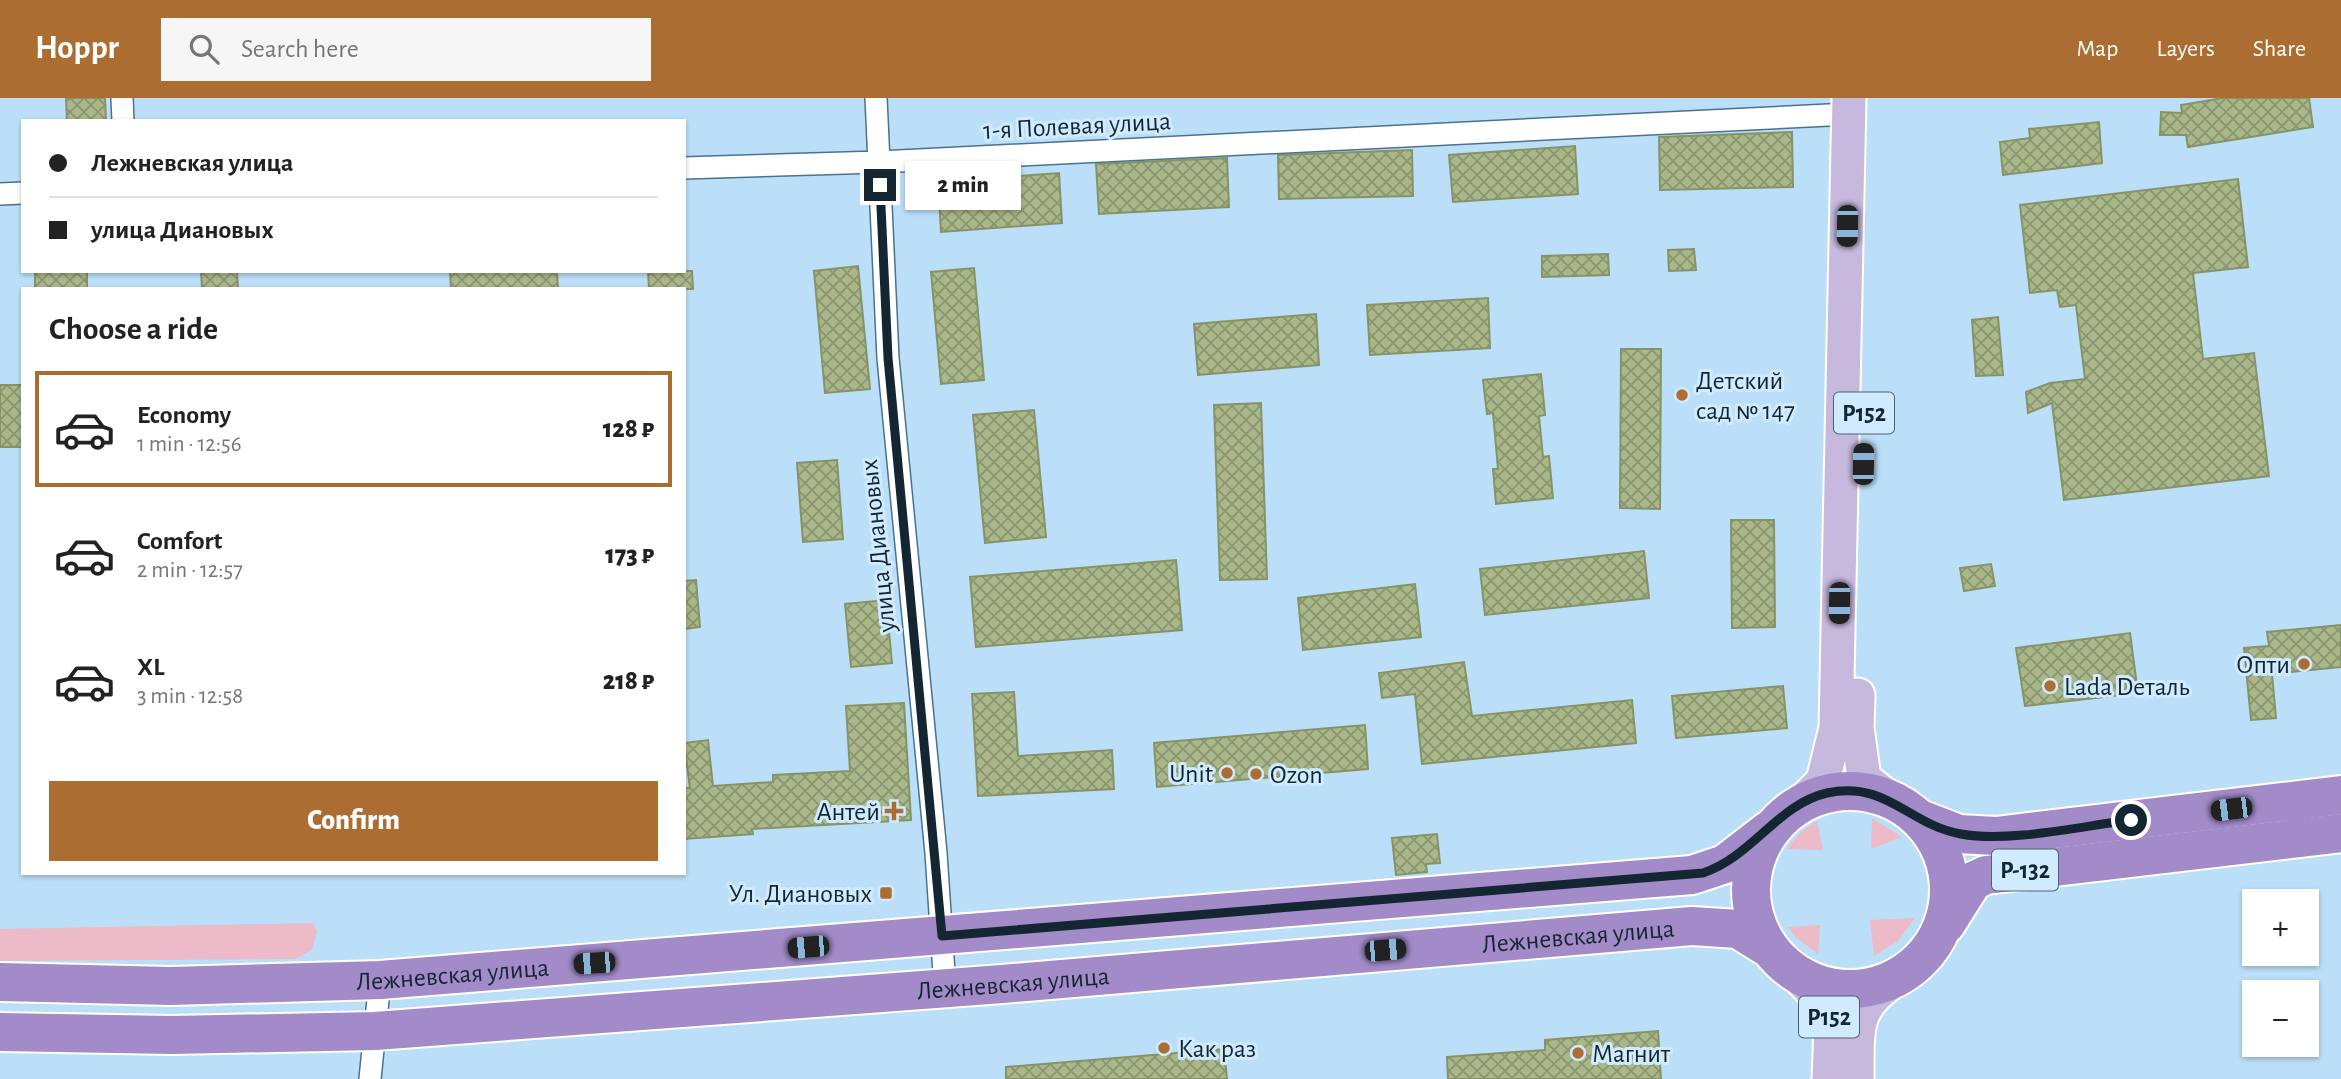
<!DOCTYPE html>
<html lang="en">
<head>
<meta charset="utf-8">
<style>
	:root { --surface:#fff; --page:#f6f6f6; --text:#222; --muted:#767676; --line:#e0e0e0; --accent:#ab6d32 }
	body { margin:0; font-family:"Alegreya Sans",sans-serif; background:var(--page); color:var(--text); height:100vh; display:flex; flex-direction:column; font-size:26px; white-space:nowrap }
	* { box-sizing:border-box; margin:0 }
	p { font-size:23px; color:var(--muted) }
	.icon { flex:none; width:38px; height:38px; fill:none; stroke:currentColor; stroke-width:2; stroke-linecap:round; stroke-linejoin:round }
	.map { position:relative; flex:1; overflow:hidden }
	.panel { position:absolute; left:21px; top:189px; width:665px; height:588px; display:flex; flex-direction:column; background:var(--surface); border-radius:0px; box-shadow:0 2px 5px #0004 }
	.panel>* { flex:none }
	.banner { position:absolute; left:21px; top:21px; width:665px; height:154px; border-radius:0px; box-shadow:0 2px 5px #0004; display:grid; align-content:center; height:154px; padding:0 28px; background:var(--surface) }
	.fabs { position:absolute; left:2242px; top:791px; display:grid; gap:14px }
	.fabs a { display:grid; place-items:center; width:77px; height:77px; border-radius:0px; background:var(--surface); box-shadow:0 2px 5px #0004; font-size:35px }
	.end { position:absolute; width:32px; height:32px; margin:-16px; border:9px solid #152633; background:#fff; box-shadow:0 0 0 4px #fff }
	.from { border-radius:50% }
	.bubble { position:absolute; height:49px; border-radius:0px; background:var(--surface); box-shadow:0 2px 5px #0004; font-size:23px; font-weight:800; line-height:49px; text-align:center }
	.car { position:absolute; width:21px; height:42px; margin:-21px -10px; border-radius:9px; box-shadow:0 0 5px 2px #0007; background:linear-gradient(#222 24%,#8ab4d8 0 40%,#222 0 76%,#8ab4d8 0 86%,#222 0) }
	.banner b { display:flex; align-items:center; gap:24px; height:66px; font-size:26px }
	.banner b+b { border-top:2px solid var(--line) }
	.banner i { width:18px; height:18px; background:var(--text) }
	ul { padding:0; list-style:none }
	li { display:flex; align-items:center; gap:21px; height:116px; margin:0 14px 10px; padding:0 14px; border:4px solid transparent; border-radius:0px }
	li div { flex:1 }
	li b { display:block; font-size:26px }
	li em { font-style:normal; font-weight:800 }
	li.active { border-color:var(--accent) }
	li>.icon { width:63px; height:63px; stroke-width:1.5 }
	h2 { padding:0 28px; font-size:32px; line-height:84px }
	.primary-button { display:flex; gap:14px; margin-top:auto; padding:14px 28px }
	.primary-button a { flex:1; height:80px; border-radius:0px; background:var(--accent); color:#fff; font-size:28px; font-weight:800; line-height:80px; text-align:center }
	header { display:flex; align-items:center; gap:42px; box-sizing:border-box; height:98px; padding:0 35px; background:var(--accent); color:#fff }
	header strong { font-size:33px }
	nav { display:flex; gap:38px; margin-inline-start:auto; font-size:24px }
	.search { width:490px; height:63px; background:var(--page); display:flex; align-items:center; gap:18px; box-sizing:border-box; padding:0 24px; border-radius:0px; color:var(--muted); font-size:26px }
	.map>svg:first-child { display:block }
	.green { fill:#edbac7 }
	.building { fill:url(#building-cross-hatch); stroke:#869366; stroke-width:2 }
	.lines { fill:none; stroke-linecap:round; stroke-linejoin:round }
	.street-casing { stroke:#49728f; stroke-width:24 }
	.primary-casing { stroke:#fff; stroke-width:37 }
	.highway-casing { stroke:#fff; stroke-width:42 }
	.street { stroke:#fff; stroke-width:21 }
	.primary { stroke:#c7b9de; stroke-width:33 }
	.highway { stroke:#a28bc8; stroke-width:38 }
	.route { stroke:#152633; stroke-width:9 }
	.poi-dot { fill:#ab6d32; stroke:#d0ebff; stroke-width:2.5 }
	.labels { text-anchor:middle; stroke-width:6; stroke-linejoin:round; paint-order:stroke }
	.shield { fill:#d0ebff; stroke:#4d6170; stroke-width:2 }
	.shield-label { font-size:24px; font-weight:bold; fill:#152633 }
	.street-label { font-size:26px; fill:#152633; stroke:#d0ebff }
	.poi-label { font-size:26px; fill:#152633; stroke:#d0ebff; text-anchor:start }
</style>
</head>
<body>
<header>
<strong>Hoppr</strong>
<div class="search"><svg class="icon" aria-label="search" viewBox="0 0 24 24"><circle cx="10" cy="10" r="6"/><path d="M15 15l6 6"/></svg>Search here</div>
<nav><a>Map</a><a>Layers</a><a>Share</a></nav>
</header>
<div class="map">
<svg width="2341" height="981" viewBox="0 0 2341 981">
	<defs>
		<pattern id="building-cross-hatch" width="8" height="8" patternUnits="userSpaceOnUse" patternTransform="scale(1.75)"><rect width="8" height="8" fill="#aab789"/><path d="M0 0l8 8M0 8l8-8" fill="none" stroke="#899571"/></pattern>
	</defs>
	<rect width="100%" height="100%" fill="#bcdff9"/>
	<path class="green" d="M1872,720L1902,739L1871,751Z
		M1817,723L1823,752L1786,751L1802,733Z
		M1915,820L1898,843L1874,858L1870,822Z
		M313,825L317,833L312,852L295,861L0,863V831Z
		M1820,827L1818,856L1795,839L1788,829Z"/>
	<path class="building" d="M66,0H105L106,23H67Z
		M2223,0H2309L2313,29L2188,49L2186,37H2160L2161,14L2182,15L2181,7Z
		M2099,24L2102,65L2003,77L2000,44L2030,40L2029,31Z
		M1792,34L1793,89L1660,92L1659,39Z
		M1575,48L1578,96L1453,104L1449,57Z
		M1412,52L1413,98L1279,101L1278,57Z
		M1227,60L1229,109L1099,116L1096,66Z
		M1059,75L1062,125L941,134L938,84Z
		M2238,81L2248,169L2193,175L2203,261L2254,255L2269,378L2064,402L2052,305L2028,315L2026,294L2050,285L2085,281L2076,207L2060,209L2057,192L2030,195L2020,107Z
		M1694,151L1696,172L1669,173L1668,152Z
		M1608,156L1609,177L1542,179V158Z
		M858,168L870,291L825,295L814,173Z
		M974,170L984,282L941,286L931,174Z
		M35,173H87V191H35Z
		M201,173H237L238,191H202Z
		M450,173H557L558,191H451Z
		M648,173H692L693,191H649Z
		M1488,200L1490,250L1370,257L1367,207Z
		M1316,216L1319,267L1198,277L1194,226Z
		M1998,219L2003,277L1976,278L1972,222Z
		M1621,251H1661L1660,411L1620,410Z
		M1541,276L1545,317L1539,318L1543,359L1549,358L1553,400L1496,406L1493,371H1498L1493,315L1487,316L1483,282Z
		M0,287H23V349H0Z
		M1261,305L1267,481L1220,482L1214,307Z
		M1034,312L1046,439L985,445L973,317Z
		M837,362L843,441L803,444L797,365Z
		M1731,422H1774L1775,529L1732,530Z
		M1644,453L1649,500L1485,517L1480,471Z
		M1176,462L1182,532L976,549L970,479Z
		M1991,466L1995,488L1964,493L1960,470Z
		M696,482L700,529L684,531V483Z
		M1415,486L1421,539L1303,552L1298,500Z
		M886,502L892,565L851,569L845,506Z
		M2341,527V569L2272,576L2276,620L2251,622L2244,550L2269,548L2267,534Z
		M2130,535L2138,595L2025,608L2016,550Z
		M1464,564L1472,618L1632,602L1636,645L1422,666L1415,596L1382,600L1379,575Z
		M1783,588L1787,630L1676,640L1672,598Z
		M1014,594L1018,658L1112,652L1114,691L978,698L972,596Z
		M904,605L911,722L752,731L753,736L684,741V690H690L684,645L708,642L713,688L773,684V677L850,673L846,608Z
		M1365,627L1368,671L1157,689L1154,645Z
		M1437,736L1440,765L1426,766L1427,774L1396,777L1392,740Z
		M1658,933L1661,981H1448L1447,959L1545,952V942Z
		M1224,951L1227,981H1006V969Z"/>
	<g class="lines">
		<defs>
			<path id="street" d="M122,0L123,23
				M876,0L888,260L936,755L945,890
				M684,70L879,64L1849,16
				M0,96L23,95
				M370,981L380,882"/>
			<path id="primary" d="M1858,597L1857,630L1864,680L1890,701
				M1800,706L1823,683L1836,630L1849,0
				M1791,872C1837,915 1831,921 1829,981
				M1857,981C1858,940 1851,913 1888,887"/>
			<g id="highway">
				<circle cx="1850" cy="792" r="99"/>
				<path d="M1920,721L1959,736L1996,738L2341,697"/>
				<path d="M1946,826L1973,783L1986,777L2341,735"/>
				<path id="s1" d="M0,884L171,888L380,882L1692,777L1725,766L1769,732"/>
				<path id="s2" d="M0,934L172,937L375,933L1002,886L1692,828L1738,831L1767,849"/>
			</g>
		</defs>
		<use href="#street" class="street-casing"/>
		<use href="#primary" class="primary-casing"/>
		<use href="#highway" class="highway-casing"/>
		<use href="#street" class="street"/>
		<use href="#primary" class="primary"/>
		<use href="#highway" class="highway"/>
	</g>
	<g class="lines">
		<path class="route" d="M880,87L888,260L942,838L1703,775C1752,759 1778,706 1827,695C1886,682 1909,727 1961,736C2008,745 2082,728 2131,722"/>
	</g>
	<g class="poi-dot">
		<circle cx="1682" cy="297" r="7"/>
		<circle cx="2304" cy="566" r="7"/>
		<circle cx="2050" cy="588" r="7"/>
		<circle cx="1227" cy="675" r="7"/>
		<circle cx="1256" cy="676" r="7"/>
		<path d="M890.5 702.5h7v7h7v7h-7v7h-7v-7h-7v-7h7z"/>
		<rect x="879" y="788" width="14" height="14" rx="3.5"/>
		<circle cx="1164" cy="950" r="7"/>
		<circle cx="1578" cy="955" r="7"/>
	</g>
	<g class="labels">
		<g class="shield">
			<rect x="1834" y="294.5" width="60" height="41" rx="5"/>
			<rect x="1992" y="751.5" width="66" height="41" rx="5"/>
			<rect x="1799" y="898.5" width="60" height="41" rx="5"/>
		</g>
		<g class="shield-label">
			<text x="1864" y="323">Р152</text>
			<text x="2025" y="780">Р-132</text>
			<text x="1829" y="927">Р152</text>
		</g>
		<g class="street-label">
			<text transform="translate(1077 27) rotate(-3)" y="9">1-я Полевая улица</text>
			<text transform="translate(877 448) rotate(-96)" y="9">улица Диановых</text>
			<text dy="9" stroke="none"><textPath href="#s2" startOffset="1582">Лежневская улица</textPath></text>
			<text dy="9" stroke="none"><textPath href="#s1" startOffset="453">Лежневская улица</textPath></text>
			<text dy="9" stroke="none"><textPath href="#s2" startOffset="1015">Лежневская улица</textPath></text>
		</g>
		<g class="poi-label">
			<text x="1696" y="291">Детский<tspan x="1696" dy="30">сад № 147</tspan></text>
			<text x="2290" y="575" text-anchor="end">Опти</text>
			<text x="2064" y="597">Lada Dеталь</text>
			<text x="1213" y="684" text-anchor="end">Unit</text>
			<text x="1270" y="685">Ozon</text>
			<text x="880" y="722" text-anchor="end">Антей</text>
			<text x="872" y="804" text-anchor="end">Ул. Диановых</text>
			<text x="1178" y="959">Как раз</text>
			<text x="1592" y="964">Магнит</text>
		</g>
	</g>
</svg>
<div class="fabs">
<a>+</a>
<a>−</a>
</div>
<i class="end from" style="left:2131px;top:722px"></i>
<i class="end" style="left:880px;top:87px"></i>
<div class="bubble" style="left:905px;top:63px;width:116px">2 min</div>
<i class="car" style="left:1847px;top:128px;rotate:181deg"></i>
<i class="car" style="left:1863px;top:366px;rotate:1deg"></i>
<i class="car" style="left:1839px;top:505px;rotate:181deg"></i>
<i class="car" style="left:2231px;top:711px;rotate:263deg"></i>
<i class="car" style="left:808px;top:849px;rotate:265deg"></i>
<i class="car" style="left:1385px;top:852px;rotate:85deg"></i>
<i class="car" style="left:594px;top:865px;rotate:266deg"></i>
<div class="banner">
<b><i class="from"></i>Лежневская улица</b>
<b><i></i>улица Диановых</b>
</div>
<section class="panel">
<h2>Choose a ride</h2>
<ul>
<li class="active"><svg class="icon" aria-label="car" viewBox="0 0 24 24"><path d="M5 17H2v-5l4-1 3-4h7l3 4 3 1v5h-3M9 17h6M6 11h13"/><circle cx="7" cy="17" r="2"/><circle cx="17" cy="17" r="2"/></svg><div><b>Economy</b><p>1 min · 12:56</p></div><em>128 ₽</em></li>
<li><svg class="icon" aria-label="car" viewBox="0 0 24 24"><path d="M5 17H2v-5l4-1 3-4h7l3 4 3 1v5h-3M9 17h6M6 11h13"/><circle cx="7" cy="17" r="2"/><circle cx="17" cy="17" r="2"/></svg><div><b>Comfort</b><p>2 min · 12:57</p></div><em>173 ₽</em></li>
<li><svg class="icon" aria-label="car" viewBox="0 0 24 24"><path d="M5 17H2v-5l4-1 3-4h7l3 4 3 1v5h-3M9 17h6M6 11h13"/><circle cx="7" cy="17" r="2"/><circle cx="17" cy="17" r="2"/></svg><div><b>XL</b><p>3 min · 12:58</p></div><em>218 ₽</em></li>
</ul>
<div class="primary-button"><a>Confirm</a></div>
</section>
</div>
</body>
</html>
